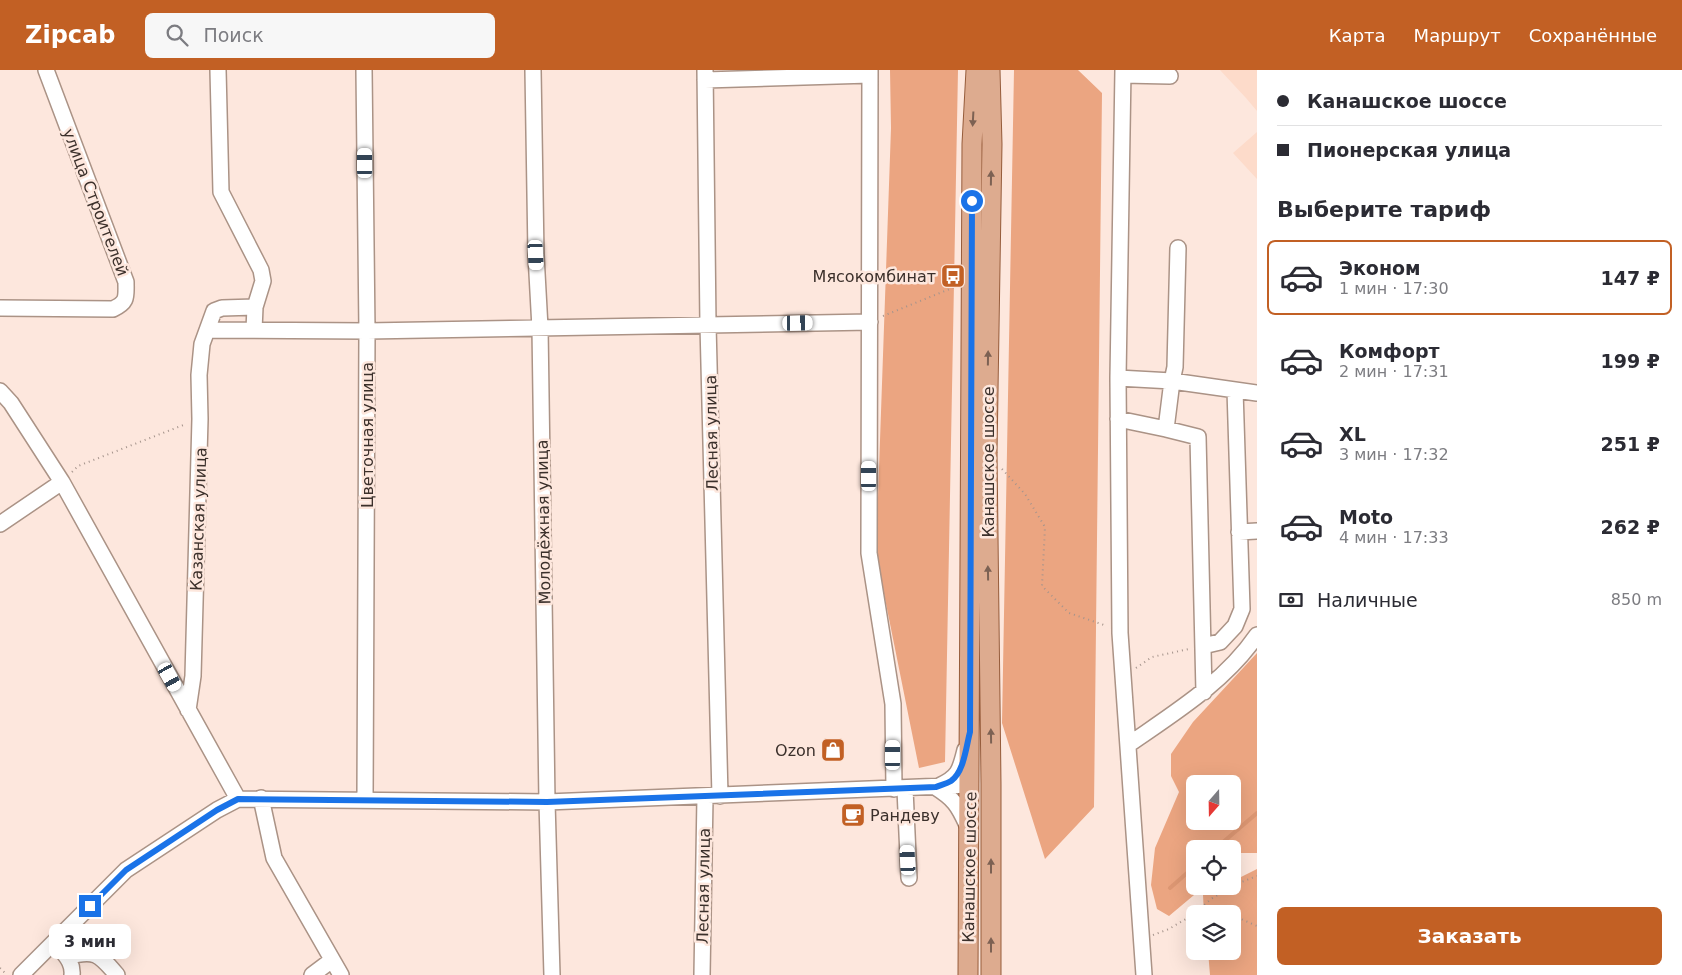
<!DOCTYPE html>
<html lang="ru">
<head>
<meta charset="utf-8">
<style>
	:root { --surface:#fff; --page:#f7f7f7; --text:#2b2b33; --muted:#7c7c81; --line:#e1e1e2; --accent:#c26024 }
	body { margin:0; font-family:"DejaVu Sans",sans-serif; background:var(--page); color:var(--text); height:100vh; display:flex; flex-direction:column; font-size:19px; white-space:nowrap }
	* { box-sizing:border-box; margin:0 }
	p { font-size:16px; color:var(--muted) }
	.icon { flex:none; width:28px; height:28px; fill:none; stroke:currentColor; stroke-width:2; stroke-linecap:round; stroke-linejoin:round }
	.map { position:relative; flex:1; overflow:hidden }
	.panel { display:flex; flex-direction:column; background:var(--surface); width:425px }
	.panel>* { flex:none }
	.hud { display:grid; align-content:center; height:110px; padding:0 20px; background:var(--surface) }
	.needle { width:32px; rotate:200deg }
	.controls { position:absolute; left:1186px; top:705px; display:grid; gap:10px }
	.controls a { display:grid; place-items:center; width:55px; height:55px; border-radius:8px; background:var(--surface); box-shadow:0 5px 20px #0002; font-size:25px }
	.end { position:absolute; width:22px; height:22px; margin:-11px; border:6px solid #1a73e8; background:#fff; box-shadow:0 0 0 2px #fff }
	.from { border-radius:50% }
	.bubble { position:absolute; height:35px; border-radius:8px; background:var(--surface); box-shadow:0 5px 20px #0002; font-size:16px; font-weight:700; line-height:35px; text-align:center }
	.car { position:absolute; width:15px; height:30px; margin:-15px -8px; border-radius:6px; box-shadow:0 0 4px 1px #0007; background:linear-gradient(#fff 24%,#345 0 40%,#fff 0 76%,#345 0 86%,#fff 0) }
	.hud b { display:flex; align-items:center; gap:18px; height:48px; font-size:19px }
	.hud b+b { border-top:1px solid var(--line) }
	.hud i { width:12px; height:12px; background:var(--text) }
	ul { padding:0; list-style:none }
	li { display:flex; align-items:center; gap:15px; height:75px; margin:0 10px 8px; padding:0 10px; border:2px solid transparent; border-radius:8px }
	li div { flex:1 }
	li b { display:block; font-size:19px }
	li em { font-style:normal; font-weight:700 }
	li.selected { border-color:var(--accent) }
	li>.icon { width:45px; height:45px; stroke-width:1.5 }
	h2 { padding:0 20px; font-size:22px; line-height:60px }
	.pay { display:flex; align-items:center; gap:12px; height:55px; padding:0 20px; font-size:19px }
	.pay p { margin-inline-start:auto }
	.action { display:flex; gap:10px; margin-top:auto; padding:10px 20px }
	.action a { flex:1; height:58px; border-radius:8px; background:var(--accent); color:#fff; font-size:20px; font-weight:700; line-height:58px; text-align:center }
	header { display:flex; align-items:center; gap:30px; box-sizing:border-box; height:70px; padding:0 25px; background:var(--accent); color:#fff }
	header strong { font-size:24px }
	nav { display:flex; gap:28px; margin-inline-start:auto; font-size:18px }
	.search { width:350px; height:45px; background:var(--page); display:flex; align-items:center; gap:12px; box-sizing:border-box; padding:0 18px; border-radius:8px; color:var(--muted); font-size:19px }
	main { display:flex; flex:1; min-height:0 }
	.map>svg:first-child { display:block }
	.built { fill:#fddbca }
	.forest { fill:#eba581; fill-rule:evenodd }
	.lines { fill:none; stroke-linecap:round; stroke-linejoin:round }
	.stream { stroke:#dd9773; stroke-width:4 }
	.minor-casing { stroke:#ab9386; stroke-width:18 }
	.major-casing { stroke:#965c3b; stroke-width:21 }
	.path { stroke:#a5948c; stroke-width:2; stroke-dasharray:1 4; stroke-linecap:butt }
	.minor { stroke:#fff; stroke-width:15 }
	.major { stroke:#ddab8f; stroke-width:19 }
	.oneway { fill:#7c6153 }
	.route { stroke:#1a73e8; stroke-width:6 }
	.labels { text-anchor:middle; stroke-width:5; stroke-linejoin:round; paint-order:stroke }
	.street-label { font-size:16px; fill:#3b302b; stroke:#fde7dd }
	.poi-label { font-size:16px; fill:#3b302b; stroke:#fde7dd; text-anchor:end }
</style>
</head>
<body>
<header>
<strong>Zipcab</strong>
<div class="search"><svg class="icon" aria-label="search" viewBox="0 0 24 24"><circle cx="10" cy="10" r="6"/><path d="M15 15l6 6"/></svg>Поиск</div>
<nav><a>Карта</a><a>Маршрут</a><a>Сохранённые</a></nav>
</header>
<main>
<div class="map">
<svg width="1257" height="905" viewBox="0 0 1257 905">
	<rect width="100%" height="100%" fill="#fde7dd"/>
	<path class="built" d="M1220,0H1257V41L1246,28Z
		M1257,62V109L1233,83Z"/>
	<path class="forest" d="M890,0H958L945,692L919,698L876,484L891,58Z
		M1014,0H1078L1102,23L1094,737L1045,789L1002,653Z
		M1257,583V783H1233L1232,779H1195V816H1201L1200,820L1169,846L1157,839L1151,815L1155,778L1179,722L1171,706V684L1193,652ZM1195,714H1232V751H1195Z
		M1257,799V905H1210L1208,881H1232V844H1204L1203,825L1221,816H1232L1233,811Z"/>
	<g class="lines">
		<path class="stream" d="M1215,779L1257,743
			M1170,818L1195,796"/>
		<defs>
			<path id="minor" d="M218,0L221,122L261,200L263,211L255,237L254,260
				M364,0L367,261L365,729
				M533,0L536,185L540,258L547,732L552,905
				M705,0L708,255L720,726
				M870,0L869,483L893,634L894,719
				M1123,0L1118,308L1120,563L1144,905
				M1123,5L1170,6
				M705,10L870,5
				M1178,178L1175,297L1172,311L1257,323
				M0,238L113,239C128,232 126,227 126,212L46,0
				M207,260L367,261L870,252
				M0,321L11,333L62,412L238,729
				M1118,349L1166,359L1172,311L1118,308
				M1166,359L1198,367L1204,622
				M0,454L62,412
				M1239,462L1257,461
				M1203,576L1220,572L1235,556L1242,539L1235,320
				M188,640L193,606L200,349L199,305L202,274L214,241L222,238L255,237
				M1128,675C1174,643 1225,612 1257,565
				M939,716C959,707 960,700 965,680
				M935,717C954,729 958,735 967,755
				M905,719L909,808
				M261,728L274,788L341,905
				M62,881C68,888 73,895 72,905
				M67,887C95,879 99,884 117,905
				M21,905L126,800L217,740L238,729L547,732L970,715
				M312,905L332,890
				M702,905L705,727"/>
			<path id="major" d="M990,0L992,74L987,383L991,714V905
				M968,905L972,74L976,0"/>
		</defs>
		<use href="#minor" class="minor-casing"/>
		<use href="#major" class="major-casing"/>
		<path class="path" d="M883,246L957,216
			M1002,399L1025,424L1045,457L1042,516L1069,543L1107,556
			M72,402L78,396L186,354
			M1136,598L1152,587L1189,579
			M1232,848L1241,849L1257,856
			M1153,865L1169,859L1194,844L1211,829L1239,813L1257,806
			M0,898L7,905"/>
		<use href="#minor" class="minor"/>
		<use href="#major" class="major"/>
	</g>
	<defs><path id="oneway-solid" d="M-6-.8H1V-3.2L6.5 0L1 3.2V.8H-6Z" transform="scale(1.25)"/></defs>
	<g class="oneway">
		<use href="#oneway-solid" transform="translate(973 49) rotate(93)"/>
		<use href="#oneway-solid" transform="translate(991 108) rotate(-89)"/>
		<use href="#oneway-solid" transform="translate(988 288) rotate(-89)"/>
		<use href="#oneway-solid" transform="translate(988 503) rotate(-91)"/>
		<use href="#oneway-solid" transform="translate(991 666) rotate(-91)"/>
		<use href="#oneway-solid" transform="translate(991 796) rotate(-90)"/>
		<use href="#oneway-solid" transform="translate(991 875) rotate(-90)"/>
	</g>
	<g class="lines">
		<path class="route" d="M90,836L126,800L217,740L238,729L547,732L936,717C940,715 946,714 951,711C964,702 966,677 970,662L972,131"/>
	</g>
	<defs>
		<symbol id="bus-square" viewBox="-11 -11 22 22"><rect x="-9" y="-9" width="18" height="18" rx="4" fill="#c26024" stroke="#fde7dd"/><path d="M-5-6H5V4H4V6H2V4H-2V6H-4V4H-5ZM-3.5-4V0h7V-4ZM-3.5 1.2v1.5H-2V1.2ZM2 1.2v1.5H3.5V1.2Z" fill="#fff"/></symbol>
		<symbol id="shop-square" viewBox="-11 -11 22 22"><rect x="-9" y="-9" width="18" height="18" rx="4" fill="#c26024" stroke="#fde7dd"/><path d="M-5-2.5h2.3a2.7 3.5 0 0 1 5.4 0H5L5.5 6h-11ZM-1.5-2.5h3a1.5 2.3 0 0 0-3 0Z" fill="#fff"/></symbol>
		<symbol id="cafe-square" viewBox="-11 -11 22 22"><rect x="-9" y="-9" width="18" height="18" rx="4" fill="#c26024" stroke="#fde7dd"/><path d="M-5.5-4.5H6V0H3Q3 3.5 0 3.5H-2.5Q-5.5 3.5-5.5 0ZM3-3.2v2h1.7v-2ZM-6 4.5H4V6H-6Z" fill="#fff"/></symbol>
	</defs>
	<g fill-rule="evenodd">
		<use href="#bus-square" x="939" y="192" width="28" height="28"/>
		<use href="#shop-square" x="819" y="666" width="28" height="28"/>
		<use href="#cafe-square" x="839" y="731" width="28" height="28"/>
	</g>
	<g class="labels">
		<g class="street-label">
			<text transform="translate(96 132) rotate(69)" y="6">улица Строителей</text>
			<text transform="translate(711 363) rotate(-91)" y="6">Лесная улица</text>
			<text transform="translate(367 365) rotate(-90)" y="6">Цветочная улица</text>
			<text transform="translate(988 392) rotate(-90)" y="6">Канашское шоссе</text>
			<text transform="translate(198 449) rotate(-88)" y="6">Казанская улица</text>
			<text transform="translate(543 452) rotate(-91)" y="6">Молодёжная улица</text>
			<text transform="translate(969 797) rotate(-89)" y="6">Канашское шоссе</text>
			<text transform="translate(703 816) rotate(-89)" y="6">Лесная улица</text>
		</g>
		<g class="poi-label">
			<text x="936" y="212">Мясокомбинат</text>
			<text x="816" y="686">Ozon</text>
			<text x="870" y="751" text-anchor="start">Рандеву</text>
		</g>
	</g>
</svg>
<div class="controls">
<a><svg class="needle" viewBox="-14 -14 28 28"><path d="M0-13l5 13h-10z" fill="#e53935"/><path d="M0 13l5-13h-10z" fill="#7c7c81"/></svg></a>
<a><svg class="icon" aria-label="locate" viewBox="0 0 24 24"><circle cx="12" cy="12" r="6"/><path d="M12 2v4M12 18v4M2 12h4M18 12h4"/></svg></a>
<a><svg class="icon" aria-label="layers" viewBox="0 0 24 24"><path d="M12 4l9 5-9 5-9-5zM3 14l9 5 9-5"/></svg></a>
</div>
<i class="end from" style="left:972px;top:131px"></i>
<i class="end" style="left:90px;top:836px"></i>
<div class="bubble" style="left:49px;top:854px;width:82px">3 мин</div>
<i class="car" style="left:365px;top:93px;rotate:0deg"></i>
<i class="car" style="left:536px;top:185px;rotate:177deg"></i>
<i class="car" style="left:798px;top:253px;rotate:89deg"></i>
<i class="car" style="left:869px;top:406px;rotate:0deg"></i>
<i class="car" style="left:170px;top:607px;rotate:151deg"></i>
<i class="car" style="left:893px;top:685px;rotate:0deg"></i>
<i class="car" style="left:908px;top:790px;rotate:357deg"></i>
</div>
<section class="panel">
<div class="hud">
<b><i class="from"></i>Канашское шоссе</b>
<b><i></i>Пионерская улица</b>
</div>
<h2>Выберите тариф</h2>
<ul>
<li class="selected"><svg class="icon" aria-label="car" viewBox="0 0 24 24"><path d="M5 17H2v-5l4-1 3-4h7l3 4 3 1v5h-3M9 17h6M6 11h13"/><circle cx="7" cy="17" r="2"/><circle cx="17" cy="17" r="2"/></svg><div><b>Эконом</b><p>1 мин · 17:30</p></div><em>147 ₽</em></li>
<li><svg class="icon" aria-label="car" viewBox="0 0 24 24"><path d="M5 17H2v-5l4-1 3-4h7l3 4 3 1v5h-3M9 17h6M6 11h13"/><circle cx="7" cy="17" r="2"/><circle cx="17" cy="17" r="2"/></svg><div><b>Комфорт</b><p>2 мин · 17:31</p></div><em>199 ₽</em></li>
<li><svg class="icon" aria-label="car" viewBox="0 0 24 24"><path d="M5 17H2v-5l4-1 3-4h7l3 4 3 1v5h-3M9 17h6M6 11h13"/><circle cx="7" cy="17" r="2"/><circle cx="17" cy="17" r="2"/></svg><div><b>XL</b><p>3 мин · 17:32</p></div><em>251 ₽</em></li>
<li><svg class="icon" aria-label="car" viewBox="0 0 24 24"><path d="M5 17H2v-5l4-1 3-4h7l3 4 3 1v5h-3M9 17h6M6 11h13"/><circle cx="7" cy="17" r="2"/><circle cx="17" cy="17" r="2"/></svg><div><b>Moto</b><p>4 мин · 17:33</p></div><em>262 ₽</em></li>
</ul>
<div class="pay"><svg class="icon" aria-label="cash" viewBox="0 0 24 24"><path d="M3 7h18v10H3z"/><circle cx="12" cy="12" r="2"/></svg>Наличные<p>850 m</p></div>
<div class="action"><a>Заказать</a></div>
</section>
</main>
</body>
</html>
